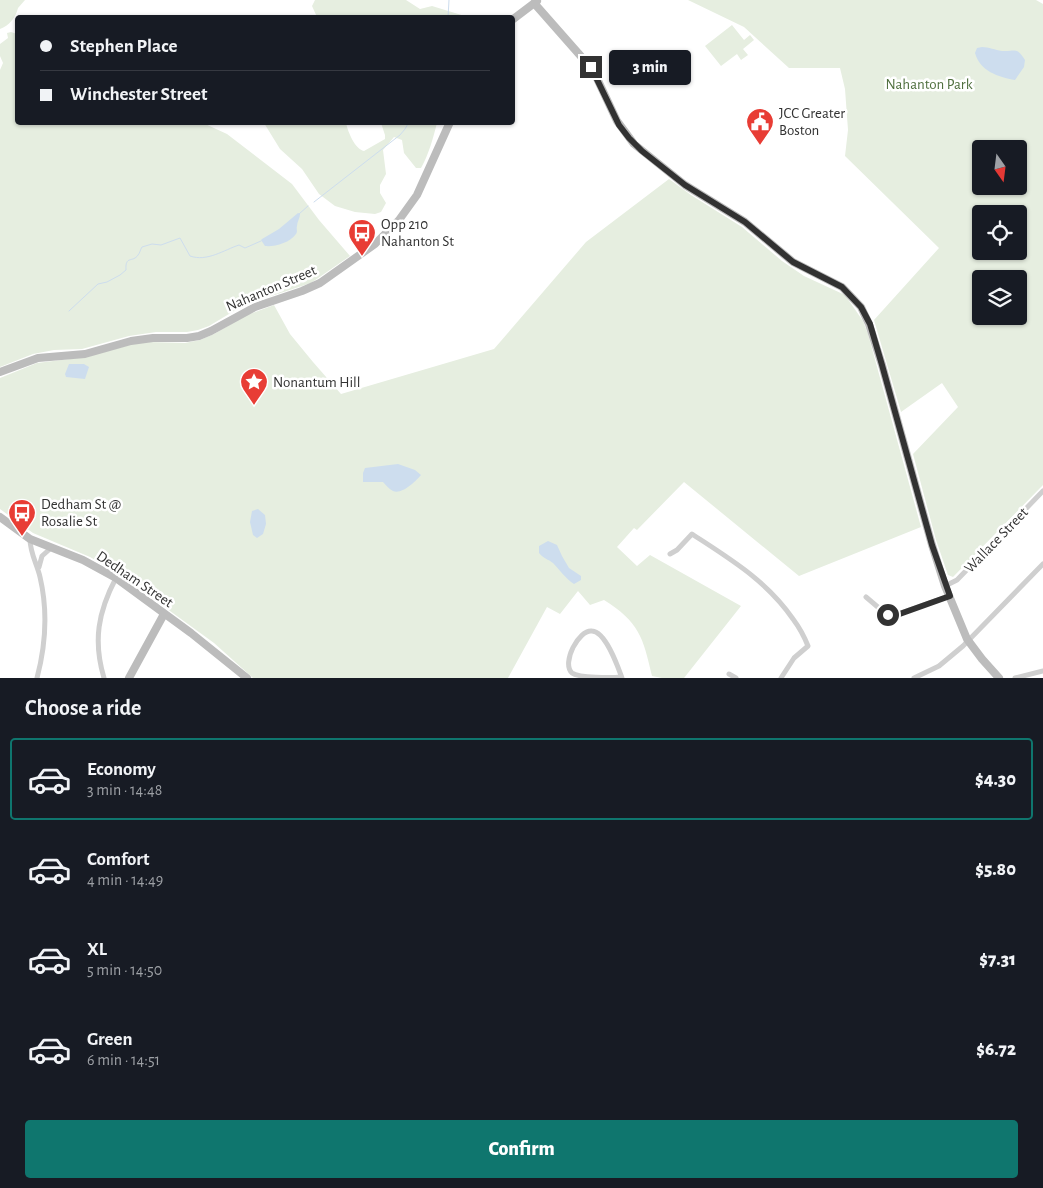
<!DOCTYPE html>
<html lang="en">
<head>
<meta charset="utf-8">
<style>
	:root { --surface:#171b24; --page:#242831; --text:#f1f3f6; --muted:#9ea1a6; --line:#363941; --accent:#0f766e }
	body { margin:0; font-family:"Alegreya Sans",sans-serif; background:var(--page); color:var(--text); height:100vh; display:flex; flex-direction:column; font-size:19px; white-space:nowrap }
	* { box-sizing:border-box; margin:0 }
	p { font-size:16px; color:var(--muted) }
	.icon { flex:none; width:28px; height:28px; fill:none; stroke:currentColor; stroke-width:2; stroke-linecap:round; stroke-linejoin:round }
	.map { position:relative; height:678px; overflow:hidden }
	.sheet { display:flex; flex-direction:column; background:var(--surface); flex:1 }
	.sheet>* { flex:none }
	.top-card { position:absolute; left:15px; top:15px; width:500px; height:110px; border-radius:5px; box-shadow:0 1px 4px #0004; display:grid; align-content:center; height:110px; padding:0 25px; background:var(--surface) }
	.needle { width:32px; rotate:166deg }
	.fabs { position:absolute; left:972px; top:140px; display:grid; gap:10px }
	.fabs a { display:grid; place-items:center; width:55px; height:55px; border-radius:5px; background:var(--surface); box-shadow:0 1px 4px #0004; font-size:25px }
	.end { position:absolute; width:22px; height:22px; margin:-11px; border:6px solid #323232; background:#fff; box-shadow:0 0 0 2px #fff }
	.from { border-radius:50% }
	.bubble { position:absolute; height:35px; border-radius:5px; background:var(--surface); box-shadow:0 1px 4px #0004; font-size:16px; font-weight:800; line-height:35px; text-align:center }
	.top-card b { display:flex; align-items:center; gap:18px; height:48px; font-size:19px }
	.top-card b+b { border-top:1px solid var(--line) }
	.top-card i { width:12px; height:12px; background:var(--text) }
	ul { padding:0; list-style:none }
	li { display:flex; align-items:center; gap:15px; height:82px; margin:0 10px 8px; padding:0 15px; border:2px solid transparent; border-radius:5px }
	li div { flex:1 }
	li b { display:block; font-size:19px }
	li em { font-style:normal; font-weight:800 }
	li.on { border-color:var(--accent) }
	li>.icon { width:45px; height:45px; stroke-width:1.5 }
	h2 { padding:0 25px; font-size:22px; line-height:60px }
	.cta { display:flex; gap:10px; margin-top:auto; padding:10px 25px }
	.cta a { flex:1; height:58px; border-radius:5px; background:var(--accent); color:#fff; font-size:20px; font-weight:800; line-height:58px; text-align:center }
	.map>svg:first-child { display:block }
	.green { fill:#e6eee0; fill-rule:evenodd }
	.water { fill:#cdddee }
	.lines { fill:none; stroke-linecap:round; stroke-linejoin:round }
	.stream { stroke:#cdddee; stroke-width:1 }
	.street { stroke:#cfcfcf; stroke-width:5 }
	.secondary { stroke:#bcbcbc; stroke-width:8 }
	.route { stroke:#323232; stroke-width:6 }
	.labels { text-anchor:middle; stroke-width:5; stroke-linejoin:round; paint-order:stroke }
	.park-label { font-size:15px; fill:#4f6f3e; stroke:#fff }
	.poi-label { font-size:15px; fill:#323232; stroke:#fff; text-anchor:start }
	.street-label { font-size:15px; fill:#323232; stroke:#fff }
</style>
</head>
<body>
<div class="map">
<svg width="1043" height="678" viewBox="0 0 1043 678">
	<rect width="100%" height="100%" fill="#fff"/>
	<path class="green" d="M0,0H25L18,8C16,17 9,26 0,29Z
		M315,0H406L420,9L432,6L468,17H317L312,6Z
		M688,0H1036L1043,4V485L953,577L948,575L936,540L913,454L958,407L942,383L901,412L874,320L939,248L845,156L848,130L845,89L840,68H789L744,27ZM981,149H1019V186H981ZM981,214H1019V251H981ZM981,279H1019V316H981Z
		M732,25L744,40L750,35L754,40L743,49L748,55L741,60L737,54L721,66L705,46Z
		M11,32L17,34L18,122L203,123L227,134L292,184L319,220L350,256L311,283L244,305L209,326L198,330L187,332H156L129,336L82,349L54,350L33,354L0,367V70L3,63L0,56V44L8,38L7,33Z
		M264,123H346C348,132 355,149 364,151L385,139V135L381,123H437C433,138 429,154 421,168H416L404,153L402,140L394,137L383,150L386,174L380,185V193L386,203L381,212L375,214L355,212L335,206L319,194L302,169L280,149Z
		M669,179L691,195L742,227L782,261L804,276L845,295L863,321L868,334L921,527L799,576L684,482L637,530L634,528L617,547L637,566L650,555L741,606L684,678H662L652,676C643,637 639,622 604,600L590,605L578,591L560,614L547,607L508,678H253L214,643L115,571L90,557L33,533L0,509V378L37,363L86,357L133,344L149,342L185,343L200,340L214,334L247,315L274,305L290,334L313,362L341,394L494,349L586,242Z"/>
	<path class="water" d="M982,47C989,47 995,50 1002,51C1015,52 1016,46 1025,60L1024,67L1015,80C998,77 980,71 975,53L977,48Z
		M298,213L300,214C300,218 297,222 297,226C296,230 298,231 296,234C290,243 274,247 265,246L261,240L262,239L279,229Z
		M69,364H84L89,367L85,379L66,377L65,374Z
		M398,464L415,470L421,475C416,481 402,495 393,491C389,489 386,485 383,482H363V473L365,468Z
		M258,509L265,515L266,524L263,534L257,538L253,535L250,522L252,511Z
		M548,541L557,545L562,556L569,568L581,576V580L574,584C565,578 560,570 553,563C548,559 544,559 539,553V546Z"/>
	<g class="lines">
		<path class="stream" d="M448,18L449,0
			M314,202L400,135L405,129L409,122
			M299,214L308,206
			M69,311L98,284L107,282L120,275L126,270C125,255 133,263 138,255C140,253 140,250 142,247L152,244L161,245L180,238L190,256C207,262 224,250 239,245L245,248L261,241"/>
		<path class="street" d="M30,539C30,553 37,564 40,577C48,611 46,644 37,678
			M670,554L677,550L692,534C730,559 766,580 793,619C799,627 804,636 808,646L794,658L781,678
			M39,567L42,556L51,548
			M945,586L957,580L1043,491
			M866,597L886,614L892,616L949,596
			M729,674L736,678
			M621,677C612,678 579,678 572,673C561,663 579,629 592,631C606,632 618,667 622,678
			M104,678C93,641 98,612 116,578
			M914,678L939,666L963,646L1043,564
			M1015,678L1043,671"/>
		<path class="secondary" d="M534,3L593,70L617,121L634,144L685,185L745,222L793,262L842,287L861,307L869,324L882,365L932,545L945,586L967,639L982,659L999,678
			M512,20L537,1
			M0,372L38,358L85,354L131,341L153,338H187L199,336L211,331L255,307L302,291L320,283L375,244L399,220L417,195L450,122
			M0,517L30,539L83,560L116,578L191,633L247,678
			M129,678L164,614"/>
	</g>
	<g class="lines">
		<path class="route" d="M591,67L619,125L629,138L642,151L685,185L745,222L793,262L842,287L861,307L870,324L882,365L932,545L950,596L894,616L888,615"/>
	</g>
	<defs>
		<symbol id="civic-pin" viewBox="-11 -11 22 30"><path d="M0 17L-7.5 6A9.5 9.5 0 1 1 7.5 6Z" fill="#e83d35" stroke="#fff"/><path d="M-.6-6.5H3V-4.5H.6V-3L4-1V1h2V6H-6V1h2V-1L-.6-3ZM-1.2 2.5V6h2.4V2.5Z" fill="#fff"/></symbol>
		<symbol id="bus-pin" viewBox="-11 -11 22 30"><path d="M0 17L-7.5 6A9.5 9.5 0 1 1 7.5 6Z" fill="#e83d35" stroke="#fff"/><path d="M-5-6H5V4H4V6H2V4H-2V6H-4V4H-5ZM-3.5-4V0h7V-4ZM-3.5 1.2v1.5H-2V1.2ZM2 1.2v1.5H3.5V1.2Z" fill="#fff"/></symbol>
		<symbol id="sight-pin" viewBox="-11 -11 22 30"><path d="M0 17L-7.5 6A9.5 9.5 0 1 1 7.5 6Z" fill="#e83d35" stroke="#fff"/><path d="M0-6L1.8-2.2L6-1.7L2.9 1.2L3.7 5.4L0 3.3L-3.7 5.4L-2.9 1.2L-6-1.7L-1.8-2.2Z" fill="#fff"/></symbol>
	</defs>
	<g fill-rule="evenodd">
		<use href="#civic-pin" x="744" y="106" width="32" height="43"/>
		<use href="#bus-pin" x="346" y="217" width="32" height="43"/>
		<use href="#sight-pin" x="238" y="366" width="32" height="43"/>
		<use href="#bus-pin" x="6" y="497" width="32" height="43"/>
	</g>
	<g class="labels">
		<g class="park-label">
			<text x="929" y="89">Nahanton Park</text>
		</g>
		<g class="poi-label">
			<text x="779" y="118">JCC Greater<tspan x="779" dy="17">Boston</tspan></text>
			<text x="381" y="229">Opp 210<tspan x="381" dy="17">Nahanton St</tspan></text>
			<text x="273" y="387">Nonantum Hill</text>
			<text x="41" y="509">Dedham St @<tspan x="41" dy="17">Rosalie St</tspan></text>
		</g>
		<g class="street-label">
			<text transform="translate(271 288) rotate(-23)" y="5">Nahanton Street</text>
			<text transform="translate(996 540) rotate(-46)" y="5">Wallace Street</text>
			<text transform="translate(135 579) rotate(34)" y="5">Dedham Street</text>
		</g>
	</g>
</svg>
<div class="fabs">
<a><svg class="needle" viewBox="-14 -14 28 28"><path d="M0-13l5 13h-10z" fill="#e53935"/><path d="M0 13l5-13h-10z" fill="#9ea1a6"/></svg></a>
<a><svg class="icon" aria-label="locate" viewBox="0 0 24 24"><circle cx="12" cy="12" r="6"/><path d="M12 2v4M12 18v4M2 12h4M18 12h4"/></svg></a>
<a><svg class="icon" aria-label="layers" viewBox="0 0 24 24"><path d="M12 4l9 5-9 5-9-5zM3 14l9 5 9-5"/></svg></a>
</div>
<i class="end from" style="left:888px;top:615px"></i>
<i class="end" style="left:591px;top:67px"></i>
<div class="bubble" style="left:609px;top:50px;width:82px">3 min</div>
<div class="top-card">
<b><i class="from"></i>Stephen Place</b>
<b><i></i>Winchester Street</b>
</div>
</div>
<section class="sheet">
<h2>Choose a ride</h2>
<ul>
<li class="on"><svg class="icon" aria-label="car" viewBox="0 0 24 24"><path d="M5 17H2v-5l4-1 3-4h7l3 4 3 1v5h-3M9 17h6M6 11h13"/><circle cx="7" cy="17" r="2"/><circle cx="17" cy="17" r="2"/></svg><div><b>Economy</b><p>3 min · 14:48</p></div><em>$4.30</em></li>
<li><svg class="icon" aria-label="car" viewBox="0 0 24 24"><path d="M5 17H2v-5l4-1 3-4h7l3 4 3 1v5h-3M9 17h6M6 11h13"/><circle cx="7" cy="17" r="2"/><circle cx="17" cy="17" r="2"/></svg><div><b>Comfort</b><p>4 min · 14:49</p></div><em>$5.80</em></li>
<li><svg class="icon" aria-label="car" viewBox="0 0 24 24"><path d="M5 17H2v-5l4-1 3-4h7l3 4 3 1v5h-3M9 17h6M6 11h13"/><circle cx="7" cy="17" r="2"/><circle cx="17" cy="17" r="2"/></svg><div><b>XL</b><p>5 min · 14:50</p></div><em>$7.31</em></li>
<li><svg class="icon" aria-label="car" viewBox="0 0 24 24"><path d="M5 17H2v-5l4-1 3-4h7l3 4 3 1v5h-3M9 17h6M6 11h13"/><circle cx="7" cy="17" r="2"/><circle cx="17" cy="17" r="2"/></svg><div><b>Green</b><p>6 min · 14:51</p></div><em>$6.72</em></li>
</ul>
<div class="cta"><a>Confirm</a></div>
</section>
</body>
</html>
